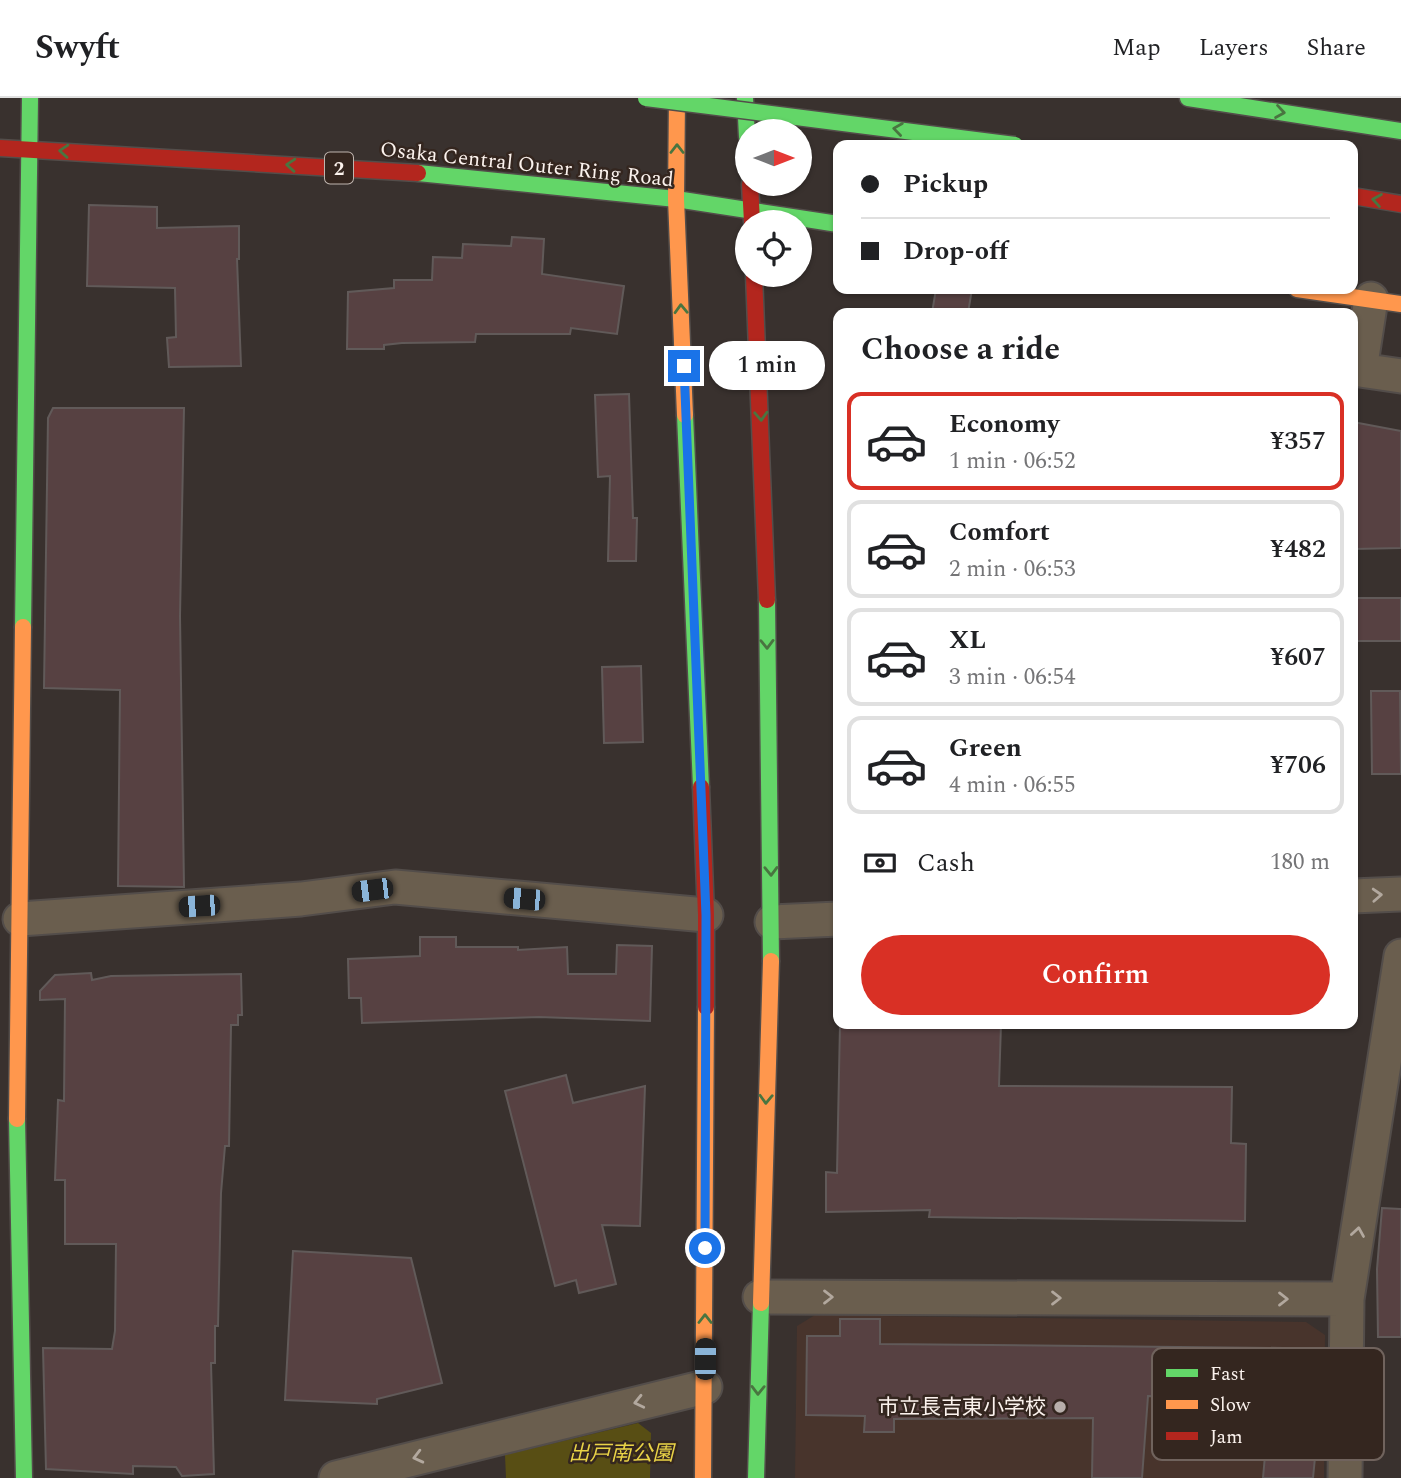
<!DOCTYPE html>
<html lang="en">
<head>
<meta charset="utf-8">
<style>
	:root { --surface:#fff; --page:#f6f6f6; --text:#202124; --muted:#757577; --line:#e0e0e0; --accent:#d93025 }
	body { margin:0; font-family:Spectral,"Noto Sans JP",serif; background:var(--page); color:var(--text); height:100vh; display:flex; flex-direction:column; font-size:26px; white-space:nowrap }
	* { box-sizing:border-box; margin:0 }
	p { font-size:23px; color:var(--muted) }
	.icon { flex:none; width:38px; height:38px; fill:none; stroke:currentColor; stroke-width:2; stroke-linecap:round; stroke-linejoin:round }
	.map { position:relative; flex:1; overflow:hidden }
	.sheet { position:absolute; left:833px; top:210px; width:525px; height:721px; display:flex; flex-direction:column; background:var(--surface); border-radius:14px; box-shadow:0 2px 5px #0004 }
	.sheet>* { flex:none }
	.top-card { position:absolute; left:833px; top:42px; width:525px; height:154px; border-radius:14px; box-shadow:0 2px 5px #0004; display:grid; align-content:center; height:154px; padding:0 28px; background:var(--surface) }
	.needle { width:46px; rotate:90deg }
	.buttons { position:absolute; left:735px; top:21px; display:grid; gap:14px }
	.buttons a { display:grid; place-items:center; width:77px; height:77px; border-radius:50%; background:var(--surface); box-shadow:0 2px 5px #0004; font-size:35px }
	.end { position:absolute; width:32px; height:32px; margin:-16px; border:9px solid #1a73e8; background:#fff; box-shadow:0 0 0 4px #fff }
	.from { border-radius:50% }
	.bubble { position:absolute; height:49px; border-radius:24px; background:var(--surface); box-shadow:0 2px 5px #0004; font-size:23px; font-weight:600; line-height:49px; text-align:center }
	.car { position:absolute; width:21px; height:42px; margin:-21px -10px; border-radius:9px; box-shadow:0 0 5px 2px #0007; background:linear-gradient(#222 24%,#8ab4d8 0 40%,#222 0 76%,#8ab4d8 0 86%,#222 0) }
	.top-card b { display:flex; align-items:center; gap:24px; height:66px; font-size:26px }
	.top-card b+b { border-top:2px solid var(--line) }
	.top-card i { width:18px; height:18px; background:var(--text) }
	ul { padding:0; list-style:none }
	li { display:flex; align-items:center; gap:21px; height:98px; margin:0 14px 10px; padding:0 14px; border:4px solid var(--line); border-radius:14px }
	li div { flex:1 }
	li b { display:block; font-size:26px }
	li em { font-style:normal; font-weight:600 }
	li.on { border-color:var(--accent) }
	li>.icon { width:63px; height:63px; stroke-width:1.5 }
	h2 { padding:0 28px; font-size:32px; line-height:84px }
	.pay { display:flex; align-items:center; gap:18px; height:77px; padding:0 28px; font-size:26px }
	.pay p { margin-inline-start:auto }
	.cta { display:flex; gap:14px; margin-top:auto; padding:14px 28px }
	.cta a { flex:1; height:80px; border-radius:42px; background:var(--accent); color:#fff; font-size:28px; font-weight:600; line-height:80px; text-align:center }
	header { display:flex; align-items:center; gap:42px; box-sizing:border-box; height:98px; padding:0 35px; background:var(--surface); border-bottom:2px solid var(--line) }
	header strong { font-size:33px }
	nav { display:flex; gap:38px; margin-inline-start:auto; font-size:24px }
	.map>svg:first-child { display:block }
	.built { fill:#48342c }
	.green { fill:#584e14 }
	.building { fill:#574142; stroke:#615a59; stroke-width:2 }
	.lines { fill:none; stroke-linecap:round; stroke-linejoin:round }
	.street-casing { stroke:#534d4a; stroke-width:37 }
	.fast-casing { stroke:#534d4a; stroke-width:19 }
	.slow-casing { stroke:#534d4a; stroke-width:19 }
	.jam-casing { stroke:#534d4a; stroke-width:19 }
	.street { stroke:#6a5e4e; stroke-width:33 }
	.fast { stroke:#63d668; stroke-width:16 }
	.slow { stroke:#ff974d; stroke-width:16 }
	.jam { stroke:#b3261e; stroke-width:16 }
	.fast-bridge-casing { stroke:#534d4a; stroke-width:19; stroke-linecap:butt }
	.fast-bridge { stroke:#63d668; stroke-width:16 }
	.oneway { stroke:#497540 }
	.oneway2 { stroke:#b2a89e }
	.route { stroke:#1a73e8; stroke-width:9 }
	.poi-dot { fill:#b7aeaa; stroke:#34261f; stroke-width:2.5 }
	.labels { text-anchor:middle; stroke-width:5; stroke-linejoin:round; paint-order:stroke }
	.shield { fill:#34261f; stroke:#bfb5af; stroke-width:2 }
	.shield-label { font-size:19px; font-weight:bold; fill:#fbf2ed }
	.street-label { font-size:21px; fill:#fbf2ed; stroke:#34261f }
	.poi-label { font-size:21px; fill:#fbf2ed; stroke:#34261f; text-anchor:end }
	.park-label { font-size:21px; font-style:italic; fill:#e9d347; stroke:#34261f }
	.key { fill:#34261f; stroke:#70635d; stroke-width:2 }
	.key-label { font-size:19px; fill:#fbf2ed }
</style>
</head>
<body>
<header>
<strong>Swyft</strong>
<nav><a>Map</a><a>Layers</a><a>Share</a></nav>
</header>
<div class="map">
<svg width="1401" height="1380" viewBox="0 0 1401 1380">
	<rect width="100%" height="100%" fill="#39312e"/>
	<path class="built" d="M815,1217L1306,1224L1325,1237L1324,1380H795L797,1228Z"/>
	<path class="green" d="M638,1325L651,1335L650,1380H506L505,1357Z"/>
	<path class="building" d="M89,107L157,109V130L239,128V161H237L241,268L169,269L167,240L176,239L175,190L87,188Z
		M512,139L544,141L542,176L624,188L617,236L571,230L570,236H476L475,244L402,245L384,247V251H347L348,194L394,190V182H432L433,159L462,160L463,146L511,148Z
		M936,191H972L968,215H932Z
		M629,296L633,420H637L636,463H608L610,378L598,379L595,297Z
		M53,310H184L180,518L184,789L118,788L120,592L44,590L48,320Z
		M1353,324L1401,333V450L1354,451Z
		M1354,500H1401V543H1353Z
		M641,568L643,644L604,645L602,569Z
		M1371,593H1400L1401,676H1372Z
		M420,839H456V849H518V852L567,849L568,876H616L617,847L652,848L650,923L539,919L362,925L361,900H349L348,861L420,858Z
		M91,875L92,882L111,878L241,876L242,917H238V927H231L229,1048H225L221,1095L218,1228H215V1265H211L214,1376L182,1378L176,1369L133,1368V1376L46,1371L43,1250L112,1251L115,1233L116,1146H65V1082H55L58,1002L64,1003L65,901L40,902V893L55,877Z
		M840,926H1001L999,988L1232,989L1231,1045L1246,1046L1245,1123L929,1119L930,1112L826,1114V1074L837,1075Z
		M566,977L573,1005L645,988L640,1128L602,1127L616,1186L579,1195L576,1182L555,1188L505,993Z
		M1382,1110L1401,1111V1239H1378L1377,1171Z
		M293,1153L411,1160L442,1285L377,1301V1306L285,1302Z
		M840,1221H880V1246L1283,1250V1263H1304L1302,1317L1319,1318L1313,1380H1263L1270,1301L1148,1298L1142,1380H1092L1093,1320L894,1321V1334H864L865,1318L806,1317L807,1238H840Z"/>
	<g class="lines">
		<defs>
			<path id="street" d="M1371,201L1360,272L1401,278
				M1353,798L1401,796
				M20,821L301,801L395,789L706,817
				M772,824L838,821
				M760,1199L1347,1201
				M336,1380L705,1289
				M1345,1380L1347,1201L1401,858"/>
			<path id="fast" d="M745,0L747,39
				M1188,0L1401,33
				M418,75L676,101L838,126
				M685,317L701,689
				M767,502L771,863
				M23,529L30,0
				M17,1021L24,1380
				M756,1380L761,1205"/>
			<path id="slow" d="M677,0L676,101L685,317
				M1297,191L1401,206
				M17,1021L23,529
				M761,1205L771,863
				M703,1380L706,909"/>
			<path id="jam" d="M0,50L418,75
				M750,86L752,124
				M1353,98L1401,106
				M754,177L767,502
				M701,689L706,817V909"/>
		</defs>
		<use href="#street" class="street-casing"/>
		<use href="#fast" class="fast-casing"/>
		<use href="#slow" class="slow-casing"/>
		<use href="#jam" class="jam-casing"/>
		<use href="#street" class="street"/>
		<use href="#fast" class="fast"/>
		<use href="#slow" class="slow"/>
		<use href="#jam" class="jam"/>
		<defs>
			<path id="fast-bridge" d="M646,0L1015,47"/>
		</defs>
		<use href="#fast-bridge" class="fast-bridge-casing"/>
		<use href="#fast-bridge" class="fast-bridge"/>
	</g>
	<defs><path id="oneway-chevron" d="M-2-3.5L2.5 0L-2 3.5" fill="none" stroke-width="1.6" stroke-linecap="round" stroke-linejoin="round" transform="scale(1.75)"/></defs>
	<g class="oneway">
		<use href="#oneway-chevron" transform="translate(1280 14) rotate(9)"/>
		<use href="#oneway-chevron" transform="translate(898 31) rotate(-172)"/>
		<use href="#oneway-chevron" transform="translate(677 51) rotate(-90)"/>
		<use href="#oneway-chevron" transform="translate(64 53) rotate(-176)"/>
		<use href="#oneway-chevron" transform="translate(291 67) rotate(-176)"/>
		<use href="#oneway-chevron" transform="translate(1377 102) rotate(-171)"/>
		<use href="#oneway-chevron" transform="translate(681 211) rotate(-92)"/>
		<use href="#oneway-chevron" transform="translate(761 318) rotate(87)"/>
		<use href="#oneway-chevron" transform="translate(767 546) rotate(89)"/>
		<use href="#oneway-chevron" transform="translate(771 773) rotate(89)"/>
		<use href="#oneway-chevron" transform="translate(766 1001) rotate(92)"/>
		<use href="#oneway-chevron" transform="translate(705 1221) rotate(-90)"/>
		<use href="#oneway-chevron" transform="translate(758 1292) rotate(91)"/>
	</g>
	<g class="oneway2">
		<use href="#oneway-chevron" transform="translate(1377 797) rotate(-3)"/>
		<use href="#oneway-chevron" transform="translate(1358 1134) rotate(-81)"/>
		<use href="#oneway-chevron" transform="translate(828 1199)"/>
		<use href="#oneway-chevron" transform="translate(1056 1200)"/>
		<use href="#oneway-chevron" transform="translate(1283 1201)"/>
		<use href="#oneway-chevron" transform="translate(639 1304) rotate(167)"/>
		<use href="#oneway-chevron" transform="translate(418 1359) rotate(166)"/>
	</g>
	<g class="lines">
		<path class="route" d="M684,268L706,817L705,1150"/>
	</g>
	<circle class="poi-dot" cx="1060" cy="1309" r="7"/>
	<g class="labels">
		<rect class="shield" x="325" y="54.5" width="28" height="31" rx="5"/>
		<g class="shield-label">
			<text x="339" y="77">2</text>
		</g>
		<g class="street-label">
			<text transform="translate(527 66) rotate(6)" y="7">Osaka Central Outer Ring Road</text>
		</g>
		<g class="poi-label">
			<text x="1046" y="1316">市立長吉東小学校</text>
		</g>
		<g class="park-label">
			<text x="621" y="1362">出戸南公園</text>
		</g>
	</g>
	<rect x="1152" y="1250" width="232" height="112" rx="10" class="key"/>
	<rect x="1166" y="1271" width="32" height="8" fill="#63d668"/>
	<rect x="1166" y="1302" width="32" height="9" fill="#ff974d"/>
	<rect x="1166" y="1334" width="32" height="8" fill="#b3261e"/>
	<g class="key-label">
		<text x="1210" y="1282">Fast</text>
		<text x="1210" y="1313">Slow</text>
		<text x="1210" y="1345">Jam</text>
	</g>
</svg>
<div class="buttons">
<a><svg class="needle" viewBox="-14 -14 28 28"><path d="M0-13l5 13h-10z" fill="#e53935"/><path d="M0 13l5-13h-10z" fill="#757577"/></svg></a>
<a><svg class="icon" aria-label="locate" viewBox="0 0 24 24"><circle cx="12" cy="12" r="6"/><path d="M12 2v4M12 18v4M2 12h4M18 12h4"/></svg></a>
</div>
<i class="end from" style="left:705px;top:1150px"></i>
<i class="end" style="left:684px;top:268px"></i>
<div class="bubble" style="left:709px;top:243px;width:116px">1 min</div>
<i class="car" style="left:372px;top:792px;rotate:263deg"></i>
<i class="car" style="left:524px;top:801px;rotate:275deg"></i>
<i class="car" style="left:199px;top:808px;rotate:266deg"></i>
<i class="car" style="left:705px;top:1261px;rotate:0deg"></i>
<div class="top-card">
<b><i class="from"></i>Pickup</b>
<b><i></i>Drop-off</b>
</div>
<section class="sheet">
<h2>Choose a ride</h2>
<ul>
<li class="on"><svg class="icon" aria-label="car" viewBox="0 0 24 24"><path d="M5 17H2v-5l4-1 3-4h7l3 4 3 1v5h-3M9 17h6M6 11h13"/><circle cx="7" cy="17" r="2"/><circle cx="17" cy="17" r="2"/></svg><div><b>Economy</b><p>1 min · 06:52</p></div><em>¥357</em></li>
<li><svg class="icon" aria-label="car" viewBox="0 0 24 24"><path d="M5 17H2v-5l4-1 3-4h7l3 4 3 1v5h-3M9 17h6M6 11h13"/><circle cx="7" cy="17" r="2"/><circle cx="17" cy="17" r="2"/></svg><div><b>Comfort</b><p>2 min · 06:53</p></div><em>¥482</em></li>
<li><svg class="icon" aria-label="car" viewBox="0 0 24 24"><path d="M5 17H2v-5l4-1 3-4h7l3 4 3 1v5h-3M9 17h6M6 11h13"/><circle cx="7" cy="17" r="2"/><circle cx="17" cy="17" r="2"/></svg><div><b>XL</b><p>3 min · 06:54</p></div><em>¥607</em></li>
<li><svg class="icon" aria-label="car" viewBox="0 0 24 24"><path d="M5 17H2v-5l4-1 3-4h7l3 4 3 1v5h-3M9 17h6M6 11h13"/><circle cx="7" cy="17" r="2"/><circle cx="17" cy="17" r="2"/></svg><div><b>Green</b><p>4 min · 06:55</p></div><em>¥706</em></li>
</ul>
<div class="pay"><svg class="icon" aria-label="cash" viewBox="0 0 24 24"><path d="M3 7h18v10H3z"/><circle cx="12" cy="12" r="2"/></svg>Cash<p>180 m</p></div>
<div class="cta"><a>Confirm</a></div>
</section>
</div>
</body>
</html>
